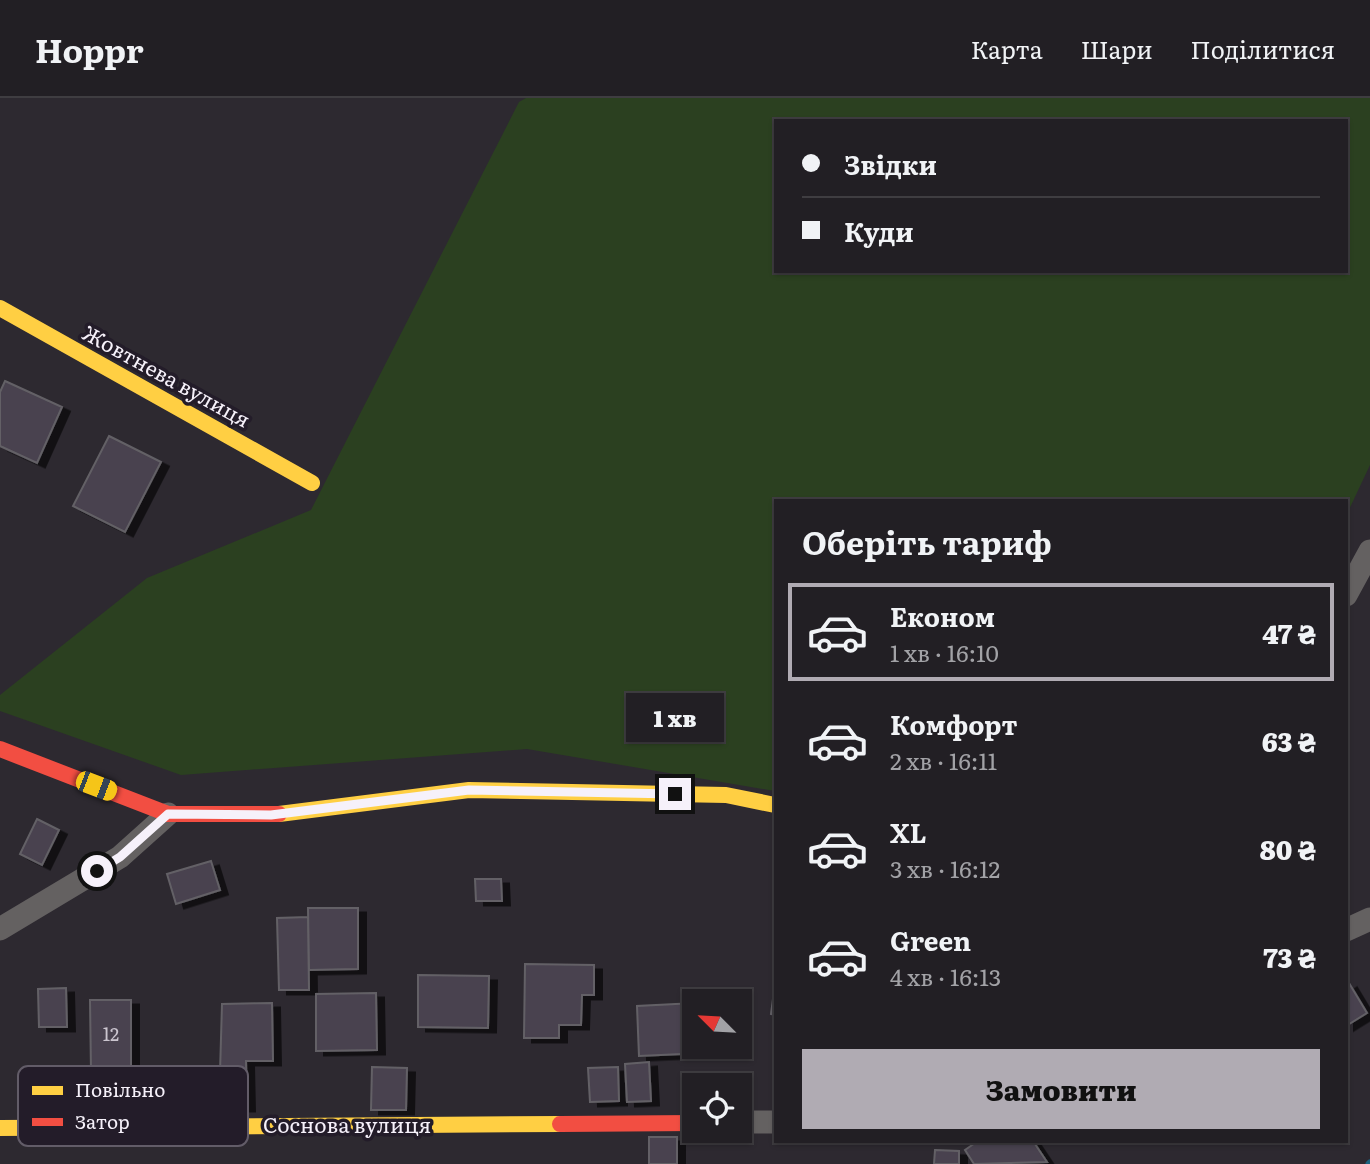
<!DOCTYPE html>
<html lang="uk">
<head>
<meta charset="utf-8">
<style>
	:root { --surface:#221f24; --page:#2a272c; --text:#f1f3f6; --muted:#a2a2a6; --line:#3f3d41; --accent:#b0abb3 }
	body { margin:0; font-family:Literata,serif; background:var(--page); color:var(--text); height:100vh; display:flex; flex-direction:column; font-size:26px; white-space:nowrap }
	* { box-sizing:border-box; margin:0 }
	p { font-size:23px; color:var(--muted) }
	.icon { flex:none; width:38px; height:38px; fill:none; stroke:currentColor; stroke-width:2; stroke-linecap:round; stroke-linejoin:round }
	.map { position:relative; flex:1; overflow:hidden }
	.details { position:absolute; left:774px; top:401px; width:574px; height:644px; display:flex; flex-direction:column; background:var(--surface); border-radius:0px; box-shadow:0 2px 5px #0004,0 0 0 2px var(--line) }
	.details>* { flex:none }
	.top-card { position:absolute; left:774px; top:21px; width:574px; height:154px; border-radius:0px; box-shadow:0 2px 5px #0004,0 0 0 2px var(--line); display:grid; align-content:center; height:154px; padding:0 28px; background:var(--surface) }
	.needle { width:46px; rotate:294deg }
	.controls { position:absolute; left:682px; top:891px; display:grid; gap:14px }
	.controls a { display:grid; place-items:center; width:70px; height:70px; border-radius:0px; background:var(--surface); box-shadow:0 2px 5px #0004,0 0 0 2px var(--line); font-size:35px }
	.end { position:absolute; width:32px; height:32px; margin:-16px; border:9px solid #f6f1fa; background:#111; box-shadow:0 0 0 4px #111 }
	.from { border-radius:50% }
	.bubble { position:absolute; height:49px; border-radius:0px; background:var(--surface); box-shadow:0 2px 5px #0004,0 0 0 2px var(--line); font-size:23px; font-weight:800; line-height:49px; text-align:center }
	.car { position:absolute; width:21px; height:42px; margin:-21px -10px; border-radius:9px; box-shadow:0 0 5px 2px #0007; background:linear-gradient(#f5c518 24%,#345 0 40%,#f5c518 0 76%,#345 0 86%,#f5c518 0) }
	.top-card b { display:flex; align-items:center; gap:24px; height:66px; font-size:26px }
	.top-card b+b { border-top:2px solid var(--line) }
	.top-card i { width:18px; height:18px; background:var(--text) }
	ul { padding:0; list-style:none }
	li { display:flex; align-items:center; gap:21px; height:98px; margin:0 14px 10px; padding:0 14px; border:4px solid transparent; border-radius:0px }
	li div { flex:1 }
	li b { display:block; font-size:26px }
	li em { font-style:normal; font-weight:800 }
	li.active { border-color:var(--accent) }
	li>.icon { width:63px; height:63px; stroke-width:1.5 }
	h2 { padding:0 28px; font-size:32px; line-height:84px }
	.cta { display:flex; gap:14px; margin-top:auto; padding:14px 28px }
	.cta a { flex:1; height:80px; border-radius:0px; background:var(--accent); color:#111; font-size:28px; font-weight:800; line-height:80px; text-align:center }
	header { display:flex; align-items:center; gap:42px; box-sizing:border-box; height:98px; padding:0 35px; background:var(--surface); border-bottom:2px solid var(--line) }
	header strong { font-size:33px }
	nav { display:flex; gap:38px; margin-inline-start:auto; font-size:24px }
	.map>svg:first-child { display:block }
	.green { fill:#2b4020; fill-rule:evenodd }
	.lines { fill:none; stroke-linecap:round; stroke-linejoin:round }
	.stream { stroke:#1c6380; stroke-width:7 }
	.building { fill:#49424f; stroke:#636166; stroke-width:2; filter:url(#shadow) }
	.street { stroke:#646161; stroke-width:23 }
	.slow { stroke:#ffcf43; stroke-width:16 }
	.jam { stroke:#f24e42; stroke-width:16 }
	.route { stroke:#f6f1fa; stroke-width:9 }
	.labels { text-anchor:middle; stroke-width:7; stroke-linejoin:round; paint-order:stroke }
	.number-label { font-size:18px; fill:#cbc5cf }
	.street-label { font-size:21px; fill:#f6f1fa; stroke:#231c29 }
	.key { fill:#231c29; stroke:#625c68; stroke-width:2 }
	.key-label { font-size:19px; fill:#f6f1fa }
</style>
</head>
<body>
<header>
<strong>Hoppr</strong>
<nav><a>Карта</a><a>Шари</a><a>Поділитися</a></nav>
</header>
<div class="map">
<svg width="1370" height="1066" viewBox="0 0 1370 1066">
	<defs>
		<filter id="shadow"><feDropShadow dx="8" dy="4.5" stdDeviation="0" flood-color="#0009"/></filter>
	</defs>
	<rect width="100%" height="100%" fill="#2d2930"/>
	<path class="green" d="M526,0H1370V367L1346,418V402H775V693L527,651L181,677L0,613V597L147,480L311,412L519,4ZM775,23H1346V173H775Z"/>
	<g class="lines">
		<path class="stream" d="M1369,1066L1370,1065"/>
	</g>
	<path class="building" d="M5,283L62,309L37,365L0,348V294Z
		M109,338L161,364L125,434L73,408Z
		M37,721L59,732L42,767L20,756Z
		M211,763L220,792L176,806L167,776Z
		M475,781H501L502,803H476Z
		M308,810H358V871L309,872Z
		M308,819L309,892H279L277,820Z
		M525,866L594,867V897H582L581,927H559V940H524Z
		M418,877L489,878L488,930L418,929Z
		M1349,885L1367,915L1346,928V887Z
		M775,886V917L771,916Z
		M66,890L67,929H39L38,891Z
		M376,895L377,952L316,953V896Z
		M90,902H131V972L91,973Z
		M272,905L273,963H246L247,1009H219L222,906Z
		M695,905V948H704V955L639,958L637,908Z
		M649,964L651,1003L627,1004L625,966Z
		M372,969L407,970L406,1012H371Z
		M618,969L619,1003L590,1004L588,970Z
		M649,1039H677V1066H649Z
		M978,1043H1033L1047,1064L974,1066L965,1052Z
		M935,1052L959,1053V1066H934Z"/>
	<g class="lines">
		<path class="street" d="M1346,497L1370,453
			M0,831L120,759L168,716
			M1346,832L1370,821
			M740,1024H775"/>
		<path class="slow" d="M0,210L312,385
			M279,716L469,692L726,697L775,707
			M0,1030L560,1026"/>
		<path class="jam" d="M0,651L168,716H279
			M560,1026L695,1025"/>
	</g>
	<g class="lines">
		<path class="route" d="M97,773L120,759L168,716L271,717L469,692L675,696"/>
	</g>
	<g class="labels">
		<g class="number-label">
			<text x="111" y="943">12</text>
		</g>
		<g class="street-label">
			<text transform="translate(166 279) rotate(29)" y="7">Жовтнева вулиця</text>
			<text x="347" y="1035">Соснова вулиця</text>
		</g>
	</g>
	<rect x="18" y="968" width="230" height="80" rx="10" class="key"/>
	<rect x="32" y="988" width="31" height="9" fill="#ffcf43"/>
	<rect x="32" y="1020" width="31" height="8" fill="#f24e42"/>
	<g class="key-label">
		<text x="75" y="999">Повільно</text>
		<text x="75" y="1031">Затор</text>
	</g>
</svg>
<div class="controls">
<a><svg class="needle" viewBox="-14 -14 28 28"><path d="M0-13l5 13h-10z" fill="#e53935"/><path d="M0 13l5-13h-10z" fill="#a2a2a6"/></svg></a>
<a><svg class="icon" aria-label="locate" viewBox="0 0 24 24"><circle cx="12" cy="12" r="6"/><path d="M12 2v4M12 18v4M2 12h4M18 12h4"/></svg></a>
</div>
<i class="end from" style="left:97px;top:773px"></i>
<i class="end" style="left:675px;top:696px"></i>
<div class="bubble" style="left:626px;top:595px;width:98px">1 хв</div>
<i class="car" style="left:96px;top:688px;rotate:111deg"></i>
<div class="top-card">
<b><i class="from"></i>Звідки</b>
<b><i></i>Куди</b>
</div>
<section class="details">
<h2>Оберіть тариф</h2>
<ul>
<li class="active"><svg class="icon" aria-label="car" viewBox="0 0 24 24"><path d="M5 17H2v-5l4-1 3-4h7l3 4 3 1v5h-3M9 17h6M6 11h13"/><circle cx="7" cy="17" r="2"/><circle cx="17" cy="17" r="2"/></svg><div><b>Економ</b><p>1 хв · 16:10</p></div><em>47 ₴</em></li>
<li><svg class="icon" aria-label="car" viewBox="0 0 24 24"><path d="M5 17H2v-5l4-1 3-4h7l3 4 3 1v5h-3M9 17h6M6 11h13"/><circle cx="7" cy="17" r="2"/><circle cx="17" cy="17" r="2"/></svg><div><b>Комфорт</b><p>2 хв · 16:11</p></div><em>63 ₴</em></li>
<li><svg class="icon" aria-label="car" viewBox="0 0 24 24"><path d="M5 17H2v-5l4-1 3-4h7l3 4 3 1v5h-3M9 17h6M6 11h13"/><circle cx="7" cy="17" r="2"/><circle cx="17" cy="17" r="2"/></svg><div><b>XL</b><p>3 хв · 16:12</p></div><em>80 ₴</em></li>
<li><svg class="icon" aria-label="car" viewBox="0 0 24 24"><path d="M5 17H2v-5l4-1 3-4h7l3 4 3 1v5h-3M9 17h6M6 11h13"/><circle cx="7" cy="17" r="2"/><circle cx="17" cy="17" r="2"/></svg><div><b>Green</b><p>4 хв · 16:13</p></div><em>73 ₴</em></li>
</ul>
<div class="cta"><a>Замовити</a></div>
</section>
</div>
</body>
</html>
